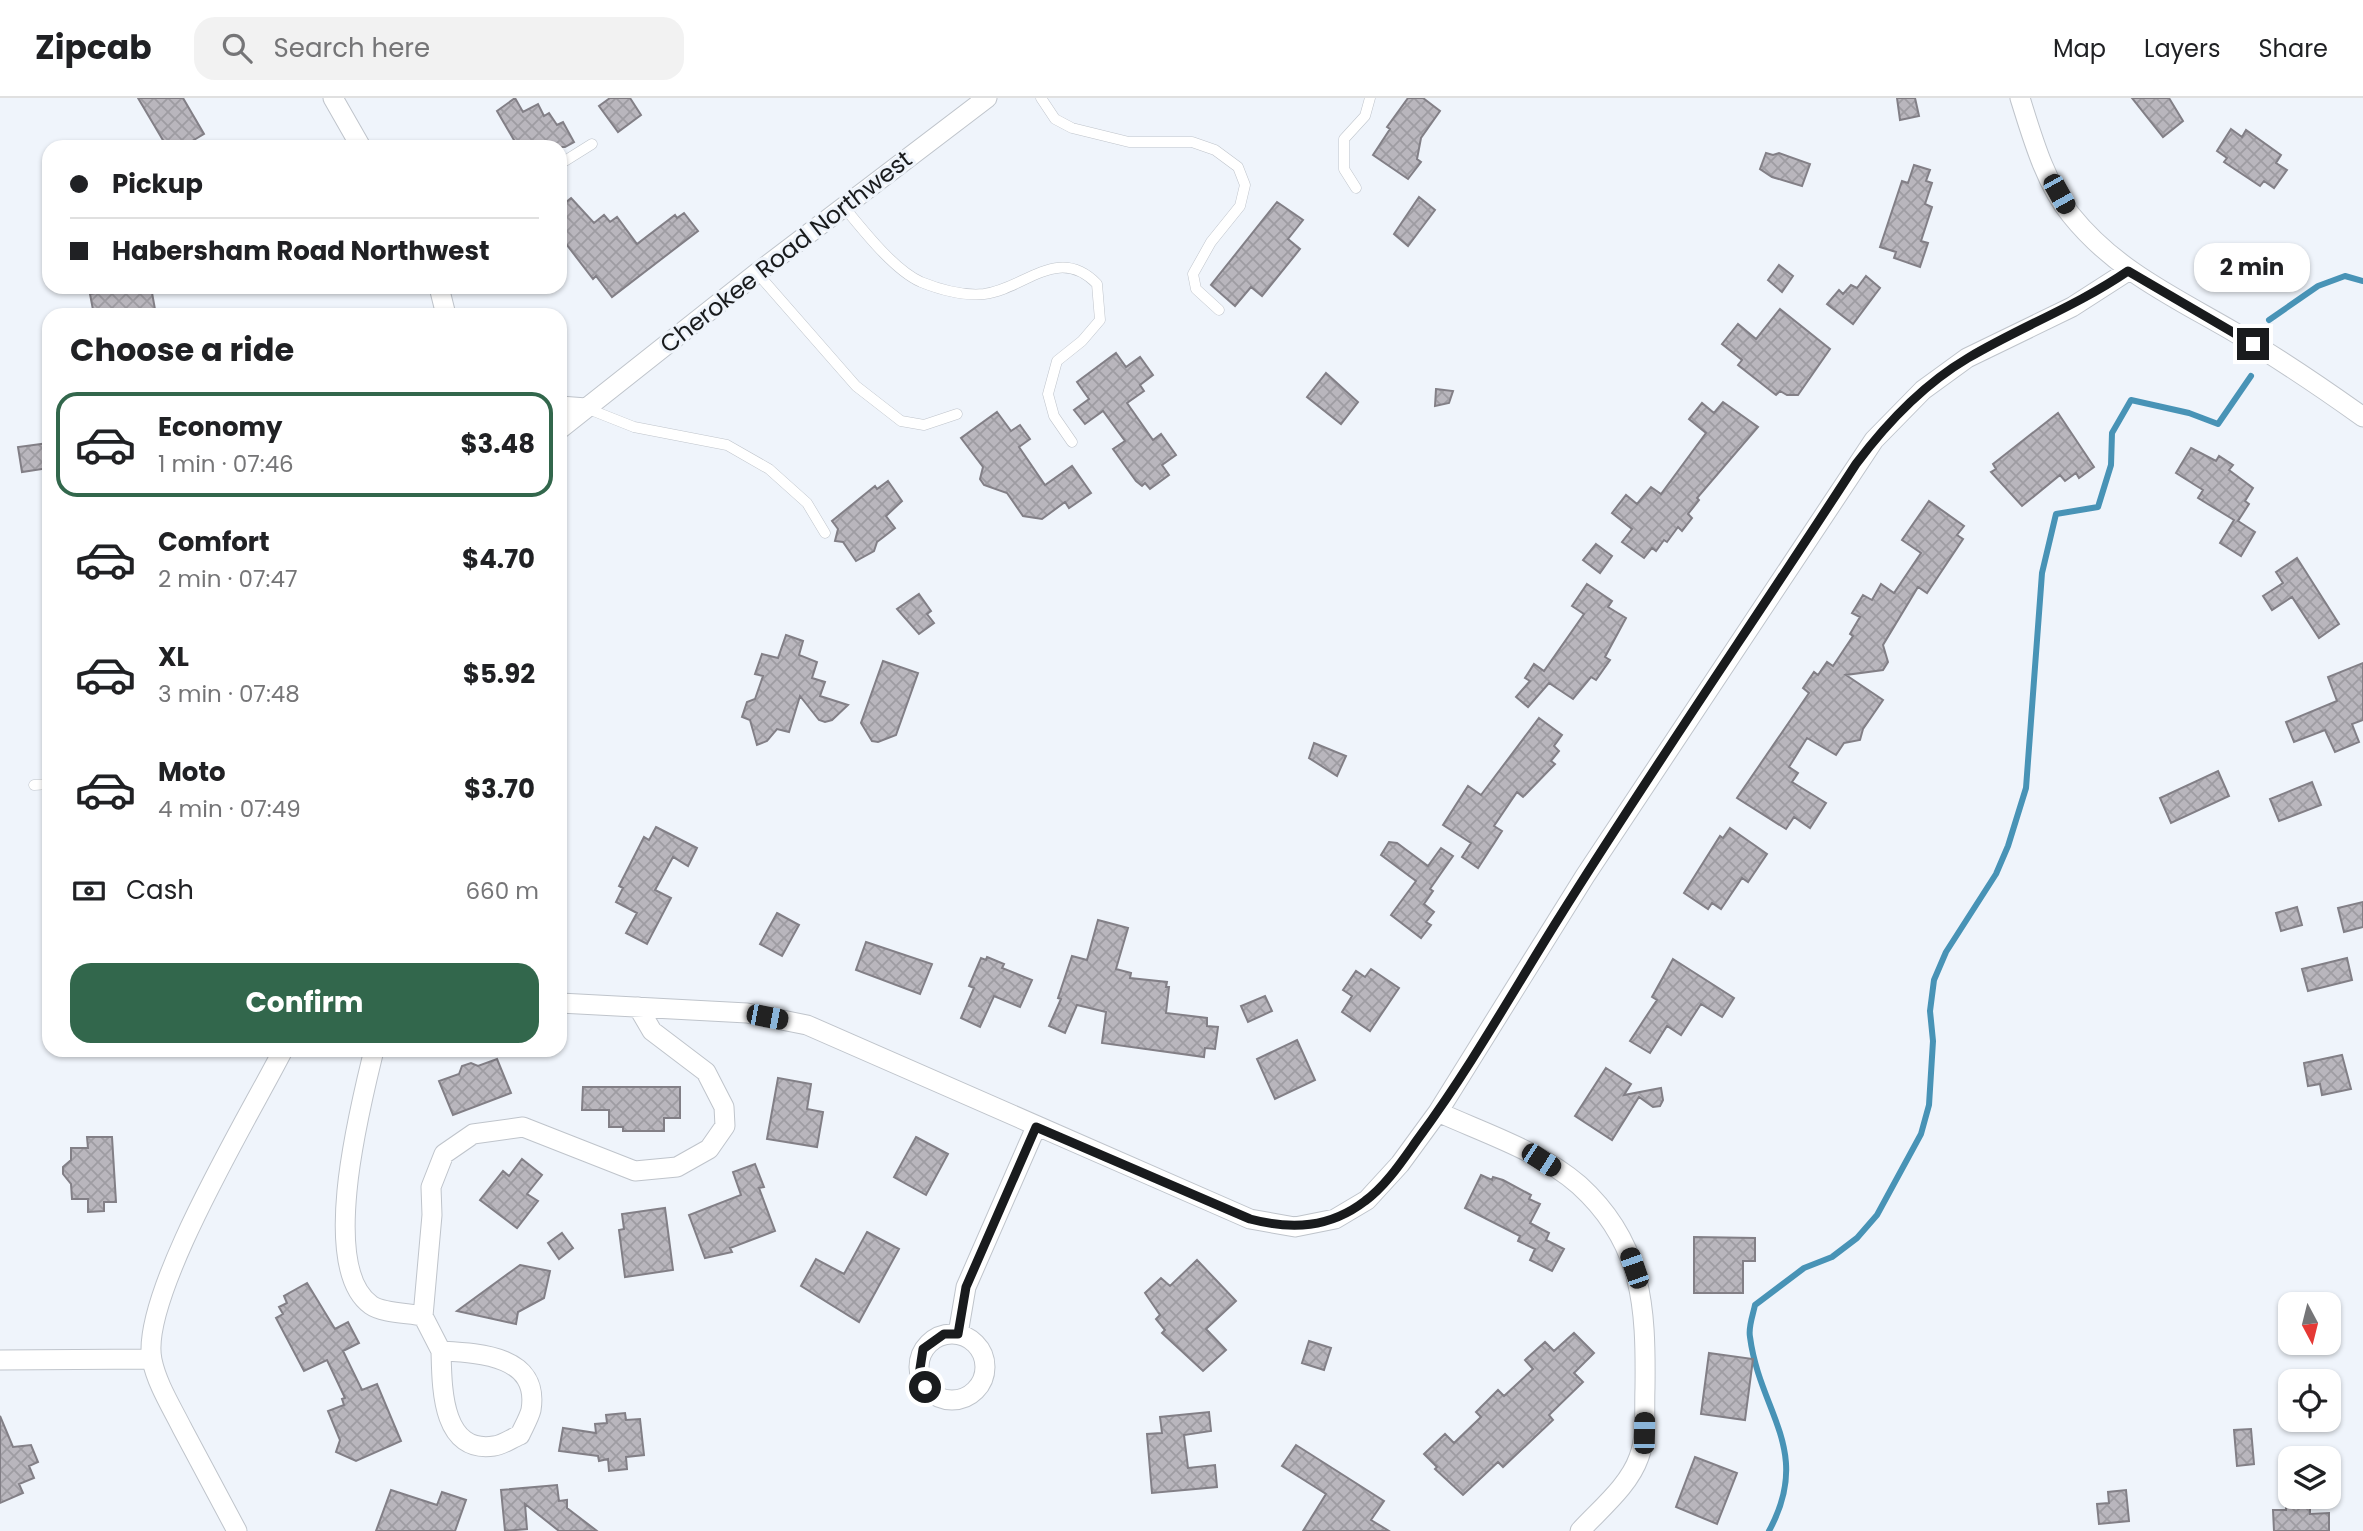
<!DOCTYPE html>
<html lang="en">
<head>
<meta charset="utf-8">
<style>
	:root { --surface:#fff; --page:#f2f2f2; --text:#202124; --muted:#757577; --line:#e0e0e0; --accent:#32674c }
	body { margin:0; font-family:Poppins,sans-serif; background:var(--page); color:var(--text); height:100vh; display:flex; flex-direction:column; font-size:26px; white-space:nowrap }
	* { box-sizing:border-box; margin:0 }
	p { font-size:23px; color:var(--muted) }
	.icon { flex:none; width:38px; height:38px; fill:none; stroke:currentColor; stroke-width:2; stroke-linecap:round; stroke-linejoin:round }
	.map { position:relative; flex:1; overflow:hidden }
	.side { position:absolute; left:42px; top:210px; width:525px; height:749px; display:flex; flex-direction:column; background:var(--surface); border-radius:21px; box-shadow:0 2px 5px #0004 }
	.side>* { flex:none }
	.top-card { position:absolute; left:42px; top:42px; width:525px; height:154px; border-radius:21px; box-shadow:0 2px 5px #0004; display:grid; align-content:center; height:154px; padding:0 28px; background:var(--surface) }
	.needle { width:46px; rotate:173deg }
	.controls { position:absolute; left:2278px; top:1194px; display:grid; gap:14px }
	.controls a { display:grid; place-items:center; width:63px; height:63px; border-radius:14px; background:var(--surface); box-shadow:0 2px 5px #0004; font-size:35px }
	.end { position:absolute; width:32px; height:32px; margin:-16px; border:9px solid #191b1d; background:#fff; box-shadow:0 0 0 4px #fff }
	.from { border-radius:50% }
	.bubble { position:absolute; height:49px; border-radius:21px; background:var(--surface); box-shadow:0 2px 5px #0004; font-size:23px; font-weight:700; line-height:49px; text-align:center }
	.car { position:absolute; width:21px; height:42px; margin:-21px -10px; border-radius:9px; box-shadow:0 0 5px 2px #0007; background:linear-gradient(#222 24%,#8ab4d8 0 40%,#222 0 76%,#8ab4d8 0 86%,#222 0) }
	.top-card b { display:flex; align-items:center; gap:24px; height:66px; font-size:26px }
	.top-card b+b { border-top:2px solid var(--line) }
	.top-card i { width:18px; height:18px; background:var(--text) }
	ul { padding:0; list-style:none }
	li { display:flex; align-items:center; gap:21px; height:105px; margin:0 14px 10px; padding:0 14px; border:4px solid transparent; border-radius:21px }
	li div { flex:1 }
	li b { display:block; font-size:26px }
	li em { font-style:normal; font-weight:700 }
	li.active { border-color:var(--accent) }
	li>.icon { width:63px; height:63px; stroke-width:1.5 }
	h2 { padding:0 28px; font-size:32px; line-height:84px }
	.pay { display:flex; align-items:center; gap:18px; height:77px; padding:0 28px; font-size:26px }
	.pay p { margin-inline-start:auto }
	.button { display:flex; gap:14px; margin-top:auto; padding:14px 28px }
	.button a { flex:1; height:80px; border-radius:21px; background:var(--accent); color:#fff; font-size:28px; font-weight:700; line-height:80px; text-align:center }
	header { display:flex; align-items:center; gap:42px; box-sizing:border-box; height:98px; padding:0 35px; background:var(--surface); border-bottom:2px solid var(--line) }
	header strong { font-size:33px }
	nav { display:flex; gap:38px; margin-inline-start:auto; font-size:24px }
	.search { width:490px; height:63px; background:var(--page); display:flex; align-items:center; gap:18px; box-sizing:border-box; padding:0 24px; border-radius:21px; color:var(--muted); font-size:26px }
	.map>svg:first-child { display:block }
	.lines { fill:none; stroke-linecap:round; stroke-linejoin:round }
	.stream { stroke:#4893b6; stroke-width:6 }
	.building { fill:url(#building-cross-hatch); stroke:#827f86; stroke-width:2 }
	.service-casing { stroke:#bfc4cb; stroke-width:11 }
	.minor-casing { stroke:#bfc4cb; stroke-width:21 }
	.service { stroke:#fff; stroke-width:10 }
	.minor { stroke:#fff; stroke-width:19 }
	.route { stroke:#191b1d; stroke-width:9 }
	.labels { text-anchor:middle; stroke-width:6; stroke-linejoin:round; paint-order:stroke }
	.street-label { font-size:24px; fill:#191b1d; stroke:#eff4fb }
</style>
</head>
<body>
<header>
<strong>Zipcab</strong>
<div class="search"><svg class="icon" aria-label="search" viewBox="0 0 24 24"><circle cx="10" cy="10" r="6"/><path d="M15 15l6 6"/></svg>Search here</div>
<nav><a>Map</a><a>Layers</a><a>Share</a></nav>
</header>
<div class="map">
<svg width="2363" height="1433" viewBox="0 0 2363 1433">
	<defs>
		<pattern id="building-cross-hatch" width="8" height="8" patternUnits="userSpaceOnUse" patternTransform="scale(1.75)"><rect width="8" height="8" fill="#b9b6bd"/><path d="M0 0l8 8M0 8l8-8" fill="none" stroke="#9e9ca2"/></pattern>
	</defs>
	<rect width="100%" height="100%" fill="#eff4fb"/>
	<g class="lines">
		<path class="stream" d="M2269,222L2318,188L2345,178L2363,183
			M1769,1433C1813,1352 1760,1315 1750,1239C1748,1229 1753,1217 1755,1207L1804,1170L1832,1159L1857,1140L1877,1117L1921,1036L1929,1007L1933,943L1930,913L1934,882L1946,854L1996,776L2008,748L2026,690L2042,475L2056,416L2098,409L2111,367L2112,335L2131,302L2189,315L2218,326L2251,278"/>
	</g>
	<path class="building" d="M138,0H183L204,36L182,49H167Z
		M515,0L523,14L538,6L544,18L549,15L557,27L563,24L574,44L565,49H518L497,13Z
		M610,0H630L641,17L618,34L599,8Z
		M1408,0H1423L1440,13L1421,40L1417,61L1421,64L1408,81L1373,57L1390,31L1387,29Z
		M1897,0H1915L1919,18L1900,22Z
		M2132,0H2169L2183,23L2163,39Z
		M2231,31L2242,39L2246,32L2281,57L2276,65L2287,72L2274,90L2264,83L2260,88L2224,64L2227,60L2217,53Z
		M1766,55L1773,57L1779,55L1810,66L1802,88L1772,79L1760,71Z
		M1914,67L1930,72L1926,83L1932,85L1925,106L1932,109L1921,143L1928,145L1920,169L1894,160L1896,154L1880,149L1902,83L1908,85Z
		M1419,99L1435,112L1408,148L1394,136Z
		M571,100L594,125L604,117L610,124L617,119L637,146L675,117L677,120L684,115L698,133L612,199L596,178L593,181L560,138V109Z
		M1277,104L1303,122L1288,141L1300,151L1262,198L1251,189L1235,208L1211,187Z
		M1779,167L1793,178L1782,194L1768,182Z
		M1866,178L1880,190L1853,226L1827,206L1839,192L1843,196L1851,187L1857,190Z
		M124,189H151L156,217H94L90,196Z
		M1780,211L1830,251L1798,297H1787L1780,293L1776,297L1738,267L1742,262L1722,246L1738,226L1756,241Z
		M1116,255L1126,269L1140,259L1153,277L1140,287L1144,293L1127,305L1153,342L1161,336L1176,357L1162,367L1169,377L1150,391L1145,385L1142,388L1136,383L1113,351L1125,343L1103,313L1085,326L1074,312L1089,301L1077,284Z
		M1326,275L1358,304L1341,326L1307,299Z
		M1436,291L1453,293L1449,305L1435,308Z
		M1723,304L1758,329L1697,400L1699,402L1688,416L1692,420L1682,433L1678,429L1667,444L1664,442L1656,453L1652,450L1644,460L1622,444L1632,431L1612,415L1626,397L1637,406L1651,389L1661,396L1706,335L1689,321L1702,305L1714,315Z
		M997,314L1011,333L1020,327L1030,341L1019,349L1045,387L1072,368L1091,395L1069,410L1065,404L1042,421L1023,418L1007,395L984,387L980,381L983,369L961,340Z
		M2058,315L2094,369L2079,380L2076,375L2065,383L2060,377L2022,408L1991,374L1996,371L1993,366Z
		M49,345V370L22,374L18,349Z
		M2191,350L2216,363L2219,358L2233,367L2229,372L2253,390L2245,403L2249,406L2238,423L2255,434L2241,458L2220,445L2234,422L2198,400L2203,392L2176,375Z
		M888,383L902,403L886,418L895,430L877,444L874,453L856,463L843,444L835,443L838,431L832,423L875,388L877,391Z
		M1929,403L1964,428L1957,437L1963,441L1927,495L1918,489L1883,547L1888,564L1883,572L1846,577L1883,602L1863,631L1860,642L1844,645L1836,657L1807,640L1789,669L1798,675L1792,684L1826,705L1810,730L1794,719L1786,731L1737,700L1809,595L1803,590L1814,574L1818,577L1827,564L1833,568L1853,538L1850,536L1860,519L1852,515L1863,497L1872,502L1881,486L1894,495L1921,455L1902,442Z
		M1596,446L1612,458L1600,475L1583,462Z
		M2297,460L2339,526L2319,540L2292,499L2272,512L2263,498L2283,485L2276,474Z
		M1587,486L1612,503L1608,509L1626,520L1605,559L1610,562L1596,582L1591,579L1573,601L1549,585L1528,609L1516,599L1530,583L1525,580L1534,566L1544,573L1584,516L1572,508Z
		M919,496L931,513L927,516L934,525L919,536L897,511Z
		M786,537L803,543L799,557L817,564L812,580L825,584L820,598L848,607L832,622L825,624L819,622L800,598L789,634L777,631L767,643L757,647L750,622L742,619L747,604L755,601L763,578L755,576L762,556L778,560Z
		M883,563L918,575L896,637L878,644L872,643L861,625Z
		M2363,565V622L2352,626L2359,644L2335,654L2325,632L2294,644L2286,624L2337,603L2328,579Z
		M1539,620L1562,637L1554,648L1559,653L1551,663L1555,666L1523,699L1517,694L1494,728L1502,733L1478,770L1462,759L1471,745L1443,727L1468,688L1481,697Z
		M1314,645L1346,658L1337,678L1309,660Z
		M2218,673L2229,698L2171,725L2160,700Z
		M2312,684L2321,707L2279,723L2270,701Z
		M656,729L697,750L688,768L673,759L655,792L671,800L647,846L626,835L637,815L616,804L623,790L619,788L644,739L649,742Z
		M1730,730L1767,756L1748,784L1742,780L1721,811L1712,805L1708,811L1684,795L1720,738L1723,740Z
		M1389,744L1397,745L1428,768L1441,750L1453,758L1430,791L1433,793L1424,806L1434,814L1426,824L1431,827L1421,840L1391,817L1416,783L1381,757Z
		M2363,804V829L2344,834L2338,810Z
		M2297,809L2302,827L2281,833L2276,815Z
		M777,815L799,827L782,858L760,846Z
		M1098,822L1128,830L1116,871L1131,875L1130,880L1167,884L1166,889H1169L1166,915L1207,920V928L1218,929L1215,951L1205,950L1204,959L1102,945L1106,914L1077,907L1065,935L1049,928L1061,901L1058,900L1072,858L1087,862Z
		M866,844L932,866L920,896L856,872Z
		M987,859L1004,866L1002,870L1032,882L1020,909L994,898L980,929L961,920L974,890L969,888L981,860L986,862Z
		M2347,860L2352,882L2308,893L2302,871Z
		M1673,861L1734,900L1722,919L1701,906L1681,937L1667,928L1650,955L1630,943L1657,902L1652,899Z
		M1371,871L1399,890L1370,933L1342,914L1352,898L1343,892L1356,873L1365,879Z
		M1265,898L1272,913L1248,924L1241,908Z
		M1297,942L1315,982L1275,1001L1257,961Z
		M2342,957L2351,991L2322,997L2320,986L2308,988L2304,965Z
		M497,961L511,995L453,1017L439,983L459,976L462,968L471,965L478,968Z
		M1606,970L1631,986L1624,997L1661,990L1663,1002L1660,1008L1653,1009L1639,999L1612,1042L1575,1018Z
		M778,980L811,986L807,1011L823,1014L817,1049L767,1041Z
		M583,989H680V1020H664V1033H623V1029H609V1012H582Z
		M87,1039H112L116,1104H104V1113L88,1114V1101H72L71,1086L63,1076V1069L71,1062V1050H88Z
		M916,1039L948,1056L926,1097L894,1079Z
		M522,1061L542,1077L527,1096L538,1103L517,1130L480,1102L503,1073L509,1078Z
		M755,1066L764,1089L759,1090L775,1133L730,1150L732,1154L705,1160L689,1117L741,1097L733,1074Z
		M1481,1077L1492,1082L1493,1079L1503,1082L1531,1097L1529,1101L1540,1106L1530,1125L1549,1135L1546,1142L1564,1151L1552,1173L1530,1162L1535,1151L1518,1143L1520,1138L1465,1110Z
		M665,1110L673,1172L625,1179L619,1132L624,1131L622,1116Z
		M867,1134L899,1151L859,1224L801,1188L816,1161L844,1176Z
		M562,1135L573,1150L559,1161L548,1145Z
		M1694,1139L1755,1140V1163H1743V1195H1694Z
		M1197,1162L1236,1203L1206,1231L1226,1252L1203,1273L1162,1235L1165,1232L1156,1221L1160,1217L1145,1195L1161,1180L1170,1188Z
		M520,1167L550,1173L544,1200L518,1214L516,1226L457,1213Z
		M307,1185L335,1231L348,1224L359,1245L343,1253L362,1292L377,1286L401,1343L356,1363L336,1354L340,1342L328,1313L344,1307L342,1301L345,1300L327,1262L304,1273L276,1220L283,1216L279,1209L287,1205L284,1198Z
		M1574,1235L1594,1255L1574,1275L1583,1284L1549,1317L1553,1322L1503,1369L1498,1364L1463,1397L1435,1371L1437,1369L1424,1356L1445,1336L1454,1345L1481,1319L1476,1314L1498,1292L1504,1298L1533,1271L1525,1262L1545,1244L1554,1253Z
		M1309,1243L1331,1250L1324,1272L1302,1265Z
		M1709,1255L1753,1261L1745,1322L1701,1316Z
		M1209,1314L1211,1333L1184,1337L1188,1370L1215,1367L1217,1389L1152,1395L1147,1336L1162,1335L1160,1319Z
		M625,1315L626,1322L640,1321L644,1357L626,1359L627,1371L609,1373L608,1361L599,1363L598,1358L559,1353L563,1330L596,1335L595,1326L607,1325L606,1317Z
		M0,1318L13,1349L31,1347L38,1364L29,1368L34,1380L19,1386L23,1395L0,1405Z
		M2251,1331L2254,1366L2237,1368L2234,1332Z
		M1296,1347L1384,1403L1371,1422L1389,1433H1303L1326,1396L1282,1368Z
		M1695,1359L1737,1375L1717,1426L1676,1409Z
		M557,1387L559,1403L567,1402V1410L597,1433H559L525,1406L527,1431L505,1433L501,1392Z
		M391,1392L437,1407L442,1394L466,1402L455,1433H376Z
		M2126,1392L2129,1423L2099,1426L2097,1406L2109,1405L2108,1394Z
		M2310,1407V1416L2329,1415V1433H2274L2273,1412H2286V1408Z"/>
	<g class="lines">
		<defs>
			<path id="service" d="M1041,0L1055,21L1072,30L1129,44H1192L1215,52L1238,69L1245,87L1240,108L1211,144L1193,176L1196,191L1219,212
				M560,66L592,46
				M1356,90L1344,71V41L1365,18L1370,0
				M844,109C863,132 894,172 921,184C941,192 963,198 984,196C1025,191 1058,146 1097,186L1100,222L1082,243L1057,263L1048,296L1054,318L1072,344
				M757,175L856,288L901,323L924,327L957,316
				M428,217L446,212
				M586,310L634,329L727,347L769,371L807,405L825,435
				M34,687L49,686"/>
			<path id="minor" d="M333,0L361,49
				M2020,0C2032,38 2045,85 2071,117C2115,172 2174,199 2234,234C2278,260 2321,289 2363,319
				M439,189L446,217
				M560,308L586,310
				M560,331L757,175L987,0
				M560,905L747,915L807,927L1250,1121L1295,1129L1335,1121L1367,1102L1400,1066L1438,1014L1585,778L1874,342L1923,292L1967,260L2072,209L2128,173
				M374,952C361,1006 318,1169 371,1207C382,1215 409,1215 423,1218
				M1438,1014C1484,1035 1540,1053 1579,1087C1643,1145 1646,1209 1645,1290C1644,1312 1647,1338 1639,1359C1629,1388 1600,1411 1580,1433
				M919 1269a33 33 0 1 1 66 0a33 33 0 1 1-66 0Z
				M958,1236L966,1189L1036,1029
				M441,1253C442,1288 441,1356 494,1348C503,1347 512,1340 520,1337C523,1330 529,1320 531,1312C540,1257 478,1255 441,1253L423,1218L432,1117L431,1089L444,1056L473,1036L523,1029L635,1073L677,1069L709,1051L725,1028L724,1009L706,974L652,933L638,909
				M0,1262L152,1261
				M237,1433C219,1399 200,1364 182,1330C171,1308 157,1286 152,1262C139,1199 251,1015 283,952"/>
		</defs>
		<use href="#service" class="service-casing"/>
		<use href="#minor" class="minor-casing"/>
		<use href="#service" class="service"/>
		<use href="#minor" class="minor"/>
	</g>
	<g class="lines">
		<path class="route" d="M925,1289L919,1277L923,1251L944,1236H958L966,1189L1036,1029L1250,1121C1292,1132 1330,1130 1365,1103C1387,1087 1404,1060 1420,1038C1470,970 1512,895 1557,823C1653,669 1757,519 1856,366C1886,326 1924,286 1968,260C2022,228 2075,209 2128,173L2253,246"/>
	</g>
	<g class="labels">
		<g class="street-label">
			<text transform="translate(786 154) rotate(-38)" y="8">Cherokee Road Northwest</text>
		</g>
	</g>
</svg>
<div class="controls">
<a><svg class="needle" viewBox="-14 -14 28 28"><path d="M0-13l5 13h-10z" fill="#e53935"/><path d="M0 13l5-13h-10z" fill="#757577"/></svg></a>
<a><svg class="icon" aria-label="locate" viewBox="0 0 24 24"><circle cx="12" cy="12" r="6"/><path d="M12 2v4M12 18v4M2 12h4M18 12h4"/></svg></a>
<a><svg class="icon" aria-label="layers" viewBox="0 0 24 24"><path d="M12 4l9 5-9 5-9-5zM3 14l9 5 9-5"/></svg></a>
</div>
<i class="end from" style="left:925px;top:1289px"></i>
<i class="end" style="left:2253px;top:246px"></i>
<div class="bubble" style="left:2194px;top:145px;width:116px">2 min</div>
<i class="car" style="left:2059px;top:96px;rotate:151deg"></i>
<i class="car" style="left:767px;top:919px;rotate:101deg"></i>
<i class="car" style="left:1541px;top:1062px;rotate:123deg"></i>
<i class="car" style="left:1634px;top:1170px;rotate:341deg"></i>
<i class="car" style="left:1644px;top:1335px;rotate:1deg"></i>
<div class="top-card">
<b><i class="from"></i>Pickup</b>
<b><i></i>Habersham Road Northwest</b>
</div>
<section class="side">
<h2>Choose a ride</h2>
<ul>
<li class="active"><svg class="icon" aria-label="car" viewBox="0 0 24 24"><path d="M5 17H2v-5l4-1 3-4h7l3 4 3 1v5h-3M9 17h6M6 11h13"/><circle cx="7" cy="17" r="2"/><circle cx="17" cy="17" r="2"/></svg><div><b>Economy</b><p>1 min · 07:46</p></div><em>$3.48</em></li>
<li><svg class="icon" aria-label="car" viewBox="0 0 24 24"><path d="M5 17H2v-5l4-1 3-4h7l3 4 3 1v5h-3M9 17h6M6 11h13"/><circle cx="7" cy="17" r="2"/><circle cx="17" cy="17" r="2"/></svg><div><b>Comfort</b><p>2 min · 07:47</p></div><em>$4.70</em></li>
<li><svg class="icon" aria-label="car" viewBox="0 0 24 24"><path d="M5 17H2v-5l4-1 3-4h7l3 4 3 1v5h-3M9 17h6M6 11h13"/><circle cx="7" cy="17" r="2"/><circle cx="17" cy="17" r="2"/></svg><div><b>XL</b><p>3 min · 07:48</p></div><em>$5.92</em></li>
<li><svg class="icon" aria-label="car" viewBox="0 0 24 24"><path d="M5 17H2v-5l4-1 3-4h7l3 4 3 1v5h-3M9 17h6M6 11h13"/><circle cx="7" cy="17" r="2"/><circle cx="17" cy="17" r="2"/></svg><div><b>Moto</b><p>4 min · 07:49</p></div><em>$3.70</em></li>
</ul>
<div class="pay"><svg class="icon" aria-label="cash" viewBox="0 0 24 24"><path d="M3 7h18v10H3z"/><circle cx="12" cy="12" r="2"/></svg>Cash<p>660 m</p></div>
<div class="button"><a>Confirm</a></div>
</section>
</div>
</body>
</html>
